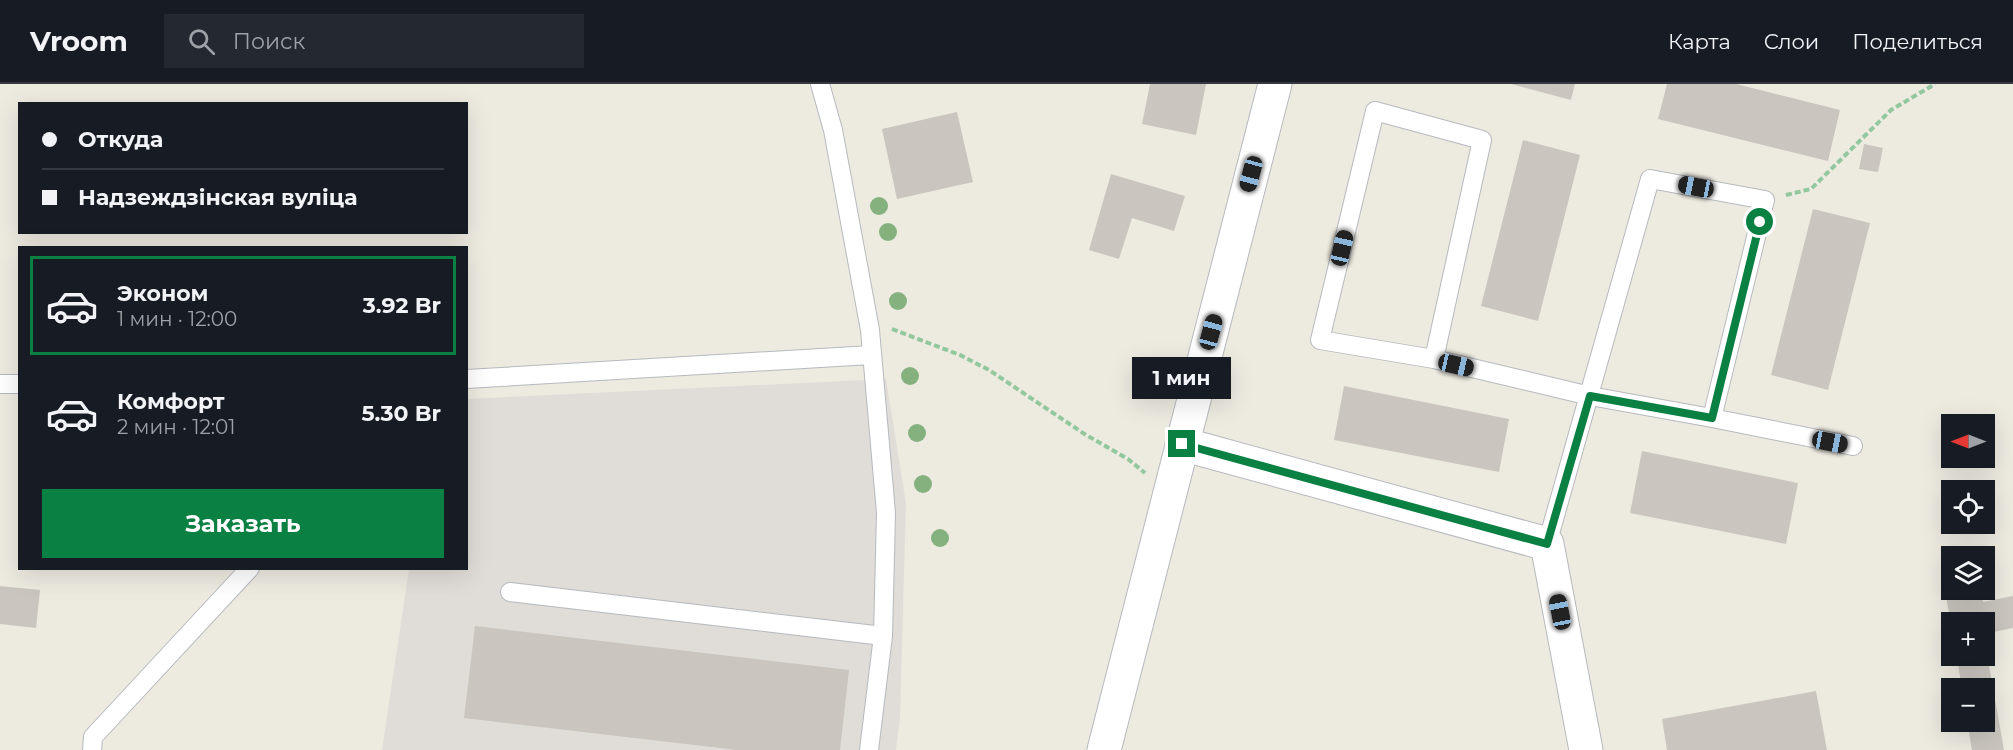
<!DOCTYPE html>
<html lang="ru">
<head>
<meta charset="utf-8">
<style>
	:root { --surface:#171b24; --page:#242831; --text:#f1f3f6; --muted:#9ea1a6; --line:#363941; --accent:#0b8043 }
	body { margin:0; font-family:Montserrat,sans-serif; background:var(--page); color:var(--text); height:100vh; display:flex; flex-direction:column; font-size:22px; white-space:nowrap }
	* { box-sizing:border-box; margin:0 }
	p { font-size:20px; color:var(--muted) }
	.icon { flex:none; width:33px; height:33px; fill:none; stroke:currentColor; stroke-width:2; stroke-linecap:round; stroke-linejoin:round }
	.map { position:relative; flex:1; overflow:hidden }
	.panel { position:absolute; left:18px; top:162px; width:450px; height:324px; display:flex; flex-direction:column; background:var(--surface); border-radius:0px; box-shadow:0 6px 24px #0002 }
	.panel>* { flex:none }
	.banner { position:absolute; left:18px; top:18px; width:450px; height:132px; border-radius:0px; box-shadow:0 6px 24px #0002; display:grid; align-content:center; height:132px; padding:0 24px; background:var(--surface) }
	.needle { width:39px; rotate:270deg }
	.buttons { position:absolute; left:1941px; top:330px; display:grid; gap:12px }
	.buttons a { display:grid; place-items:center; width:54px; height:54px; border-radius:0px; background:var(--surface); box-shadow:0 6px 24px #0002; font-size:30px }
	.end { position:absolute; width:27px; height:27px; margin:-14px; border:8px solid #0b8043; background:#fff; box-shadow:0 0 0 3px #fff }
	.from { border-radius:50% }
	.bubble { position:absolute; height:42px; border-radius:0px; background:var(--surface); box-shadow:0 6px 24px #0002; font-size:20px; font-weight:700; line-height:42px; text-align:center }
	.car { position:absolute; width:18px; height:36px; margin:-18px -9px; border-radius:8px; box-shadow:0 0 4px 2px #0007; background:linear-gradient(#222 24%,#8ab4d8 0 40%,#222 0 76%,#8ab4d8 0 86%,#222 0) }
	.banner b { display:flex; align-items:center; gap:21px; height:57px; font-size:22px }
	.banner b+b { border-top:2px solid var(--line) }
	.banner i { width:15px; height:15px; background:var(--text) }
	ul { padding:10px 0 0; list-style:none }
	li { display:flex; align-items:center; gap:18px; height:99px; margin:0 12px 9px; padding:0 12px; border:3px solid transparent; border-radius:0px }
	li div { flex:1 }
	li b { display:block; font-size:22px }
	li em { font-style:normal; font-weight:700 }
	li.on { border-color:var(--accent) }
	li>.icon { width:54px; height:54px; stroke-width:1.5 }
	.cta { display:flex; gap:12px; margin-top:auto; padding:12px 24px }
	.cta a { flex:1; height:69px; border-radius:0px; background:var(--accent); color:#fff; font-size:24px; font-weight:700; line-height:69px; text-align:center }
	header { display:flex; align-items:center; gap:36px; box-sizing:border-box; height:84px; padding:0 30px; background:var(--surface); border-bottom:2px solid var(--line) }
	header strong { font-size:28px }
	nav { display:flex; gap:33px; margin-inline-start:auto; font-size:21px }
	.search { width:420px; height:54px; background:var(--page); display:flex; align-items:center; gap:15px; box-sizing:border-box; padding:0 21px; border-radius:0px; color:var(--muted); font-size:22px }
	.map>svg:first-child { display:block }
	.industrial { fill:#e0ddd8 }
	.building { fill:#cac6bf }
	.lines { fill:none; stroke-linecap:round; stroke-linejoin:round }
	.service-casing { stroke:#b6b9be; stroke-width:20 }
	.minor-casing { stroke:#b6b9be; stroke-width:35 }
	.tertiary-casing { stroke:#b6b9be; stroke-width:35 }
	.path { stroke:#93c89f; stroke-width:4; stroke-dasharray:6 3; stroke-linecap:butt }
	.service { stroke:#fff; stroke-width:18 }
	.minor { stroke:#fff; stroke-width:33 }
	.tertiary { stroke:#fff; stroke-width:33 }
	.tree { fill:#85b17f }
	.route { stroke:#0b8043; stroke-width:8 }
</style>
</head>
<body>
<header>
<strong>Vroom</strong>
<div class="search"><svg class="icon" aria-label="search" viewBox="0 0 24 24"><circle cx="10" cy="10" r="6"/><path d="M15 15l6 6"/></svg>Поиск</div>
<nav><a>Карта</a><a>Слои</a><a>Поделиться</a></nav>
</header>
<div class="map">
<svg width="2013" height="666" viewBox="0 0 2013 666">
	<rect width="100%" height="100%" fill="#edeae0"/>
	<path class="industrial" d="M886,295L906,420L900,633L896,666H382L409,485L466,484L467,315Z"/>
	<path class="building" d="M1150,0H1206L1196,51L1142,40Z
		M1511,0H1575L1571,16Z
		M1667,0H1736L1840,26L1828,77L1658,35Z
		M957,28L973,98L897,115L882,45Z
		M1523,56L1580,71L1538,237L1481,222Z
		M1864,60L1883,64L1878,88L1859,85Z
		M1111,90L1185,112L1174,147L1132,134L1119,175L1089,166Z
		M1813,125L1870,139L1828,306L1771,291Z
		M1344,302L1509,335L1499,388L1334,356Z
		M1642,367L1798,399L1786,460L1630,429Z
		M0,502L40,506L36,544L0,540Z
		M1954,506H1980L1983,518L2013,512V544L1984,550V538H1967L1966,532L1950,535L1945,507Z
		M475,542L849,586L840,666H737L464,634Z
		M1988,576L2004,666H1972L1967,638H1984V604H1962L1958,581Z
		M1816,607L1827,666H1667L1662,635Z"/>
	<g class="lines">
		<defs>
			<path id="service" d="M820,0L833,46L870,246L886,429L883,552L869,666
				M1434,275L1482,56L1375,27L1320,256L1434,275L1590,312L1712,334L1853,362
				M466,295L871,271
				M0,300H20
				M1547,460L1650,95L1765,116L1712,334
				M510,508L883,552
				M92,666L93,653L250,484"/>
			<path id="minor" d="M1182,360L1547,460L1586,666"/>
			<path id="tertiary" d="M1104,666L1275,0"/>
		</defs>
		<use href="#service" class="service-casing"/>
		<use href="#minor" class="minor-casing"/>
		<use href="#tertiary" class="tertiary-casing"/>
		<path class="path" d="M1786,111L1811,105L1891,26L1935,0
			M892,245L960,271L989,286L1086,351L1128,375L1145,389"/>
		<use href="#service" class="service"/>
		<use href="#minor" class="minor"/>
		<use href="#tertiary" class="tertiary"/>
	</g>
	<g class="tree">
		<circle cx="879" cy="122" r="9"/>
		<circle cx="888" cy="148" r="9"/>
		<circle cx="898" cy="217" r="9"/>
		<circle cx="910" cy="292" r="9"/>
		<circle cx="917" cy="349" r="9"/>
		<circle cx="923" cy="400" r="9"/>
		<circle cx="940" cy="454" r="9"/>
	</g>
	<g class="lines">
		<path class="route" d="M1182,360L1547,460L1590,312L1712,334L1760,138"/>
	</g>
</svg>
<div class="buttons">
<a><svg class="needle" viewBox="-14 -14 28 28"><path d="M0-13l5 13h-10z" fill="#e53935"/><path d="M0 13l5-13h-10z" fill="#9ea1a6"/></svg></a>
<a><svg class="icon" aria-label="locate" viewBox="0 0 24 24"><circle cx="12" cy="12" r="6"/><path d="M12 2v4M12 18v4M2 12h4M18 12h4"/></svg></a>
<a><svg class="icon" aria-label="layers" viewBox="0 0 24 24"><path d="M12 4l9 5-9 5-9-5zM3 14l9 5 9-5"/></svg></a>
<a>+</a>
<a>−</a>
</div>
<i class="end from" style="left:1760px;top:138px"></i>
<i class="end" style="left:1182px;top:360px"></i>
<div class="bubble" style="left:1132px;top:273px;width:99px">1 мин</div>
<i class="car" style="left:1251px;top:90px;rotate:195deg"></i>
<i class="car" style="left:1696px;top:103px;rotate:281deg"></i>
<i class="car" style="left:1342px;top:164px;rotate:13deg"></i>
<i class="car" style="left:1211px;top:248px;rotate:15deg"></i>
<i class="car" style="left:1456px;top:281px;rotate:103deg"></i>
<i class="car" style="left:1830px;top:358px;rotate:101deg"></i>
<i class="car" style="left:1560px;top:528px;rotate:349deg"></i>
<div class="banner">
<b><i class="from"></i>Откуда</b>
<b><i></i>Надзеждзінская вуліца</b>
</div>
<section class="panel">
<ul>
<li class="on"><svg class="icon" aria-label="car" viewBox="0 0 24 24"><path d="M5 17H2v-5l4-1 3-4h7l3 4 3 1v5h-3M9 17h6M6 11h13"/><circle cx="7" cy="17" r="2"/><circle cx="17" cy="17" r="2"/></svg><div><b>Эконом</b><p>1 мин · 12:00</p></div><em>3.92 Br</em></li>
<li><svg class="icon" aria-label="car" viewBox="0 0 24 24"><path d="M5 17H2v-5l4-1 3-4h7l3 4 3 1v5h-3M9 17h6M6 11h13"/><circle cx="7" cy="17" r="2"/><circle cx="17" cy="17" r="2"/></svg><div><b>Комфорт</b><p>2 мин · 12:01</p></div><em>5.30 Br</em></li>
</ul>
<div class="cta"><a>Заказать</a></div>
</section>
</div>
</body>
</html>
